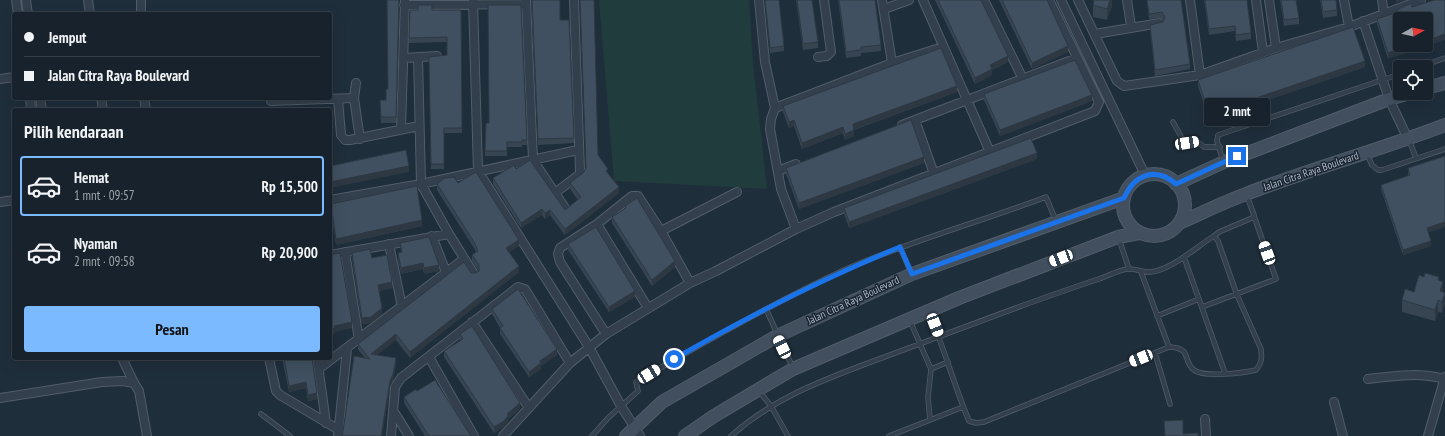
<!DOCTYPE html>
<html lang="id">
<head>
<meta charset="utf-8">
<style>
	:root { --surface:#17222c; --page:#202a34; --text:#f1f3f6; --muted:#9ea4a9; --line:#363f48; --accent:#7cbaff }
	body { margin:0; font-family:"PT Sans Narrow",sans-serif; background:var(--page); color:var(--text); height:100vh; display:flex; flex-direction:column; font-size:15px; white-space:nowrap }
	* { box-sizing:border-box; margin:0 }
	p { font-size:13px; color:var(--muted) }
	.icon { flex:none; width:22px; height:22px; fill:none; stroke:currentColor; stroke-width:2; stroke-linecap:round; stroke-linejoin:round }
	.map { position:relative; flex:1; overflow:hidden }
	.drawer { position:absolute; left:12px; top:108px; width:320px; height:252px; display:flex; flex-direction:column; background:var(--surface); border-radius:4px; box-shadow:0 4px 16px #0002,0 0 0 1px var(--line) }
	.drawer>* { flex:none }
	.banner { position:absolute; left:12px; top:12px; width:320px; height:88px; border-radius:4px; box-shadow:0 4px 16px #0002,0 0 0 1px var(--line); display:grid; align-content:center; height:88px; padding:0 12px; background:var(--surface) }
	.needle { width:26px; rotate:82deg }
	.fabs { position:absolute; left:1393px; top:12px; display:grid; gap:8px }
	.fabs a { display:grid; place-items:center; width:40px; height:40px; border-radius:4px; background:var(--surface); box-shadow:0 4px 16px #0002,0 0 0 1px var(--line); font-size:20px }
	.end { position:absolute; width:18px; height:18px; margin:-9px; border:5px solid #1a73e8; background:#fff; box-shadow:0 0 0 2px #fff }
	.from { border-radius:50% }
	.bubble { position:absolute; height:28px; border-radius:4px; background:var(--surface); box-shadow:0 4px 16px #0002,0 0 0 1px var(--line); font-size:13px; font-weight:700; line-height:28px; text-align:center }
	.car { position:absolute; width:12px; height:24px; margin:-12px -6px; border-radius:5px; box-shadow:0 0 3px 1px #0007; background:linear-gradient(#fff 24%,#345 0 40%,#fff 0 76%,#345 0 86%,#fff 0) }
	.banner b { display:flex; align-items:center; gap:14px; height:38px; font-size:15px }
	.banner b+b { border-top:1px solid var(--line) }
	.banner i { width:10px; height:10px; background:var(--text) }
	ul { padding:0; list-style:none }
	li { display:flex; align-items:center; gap:12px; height:60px; margin:0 8px 6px; padding:0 4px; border:2px solid transparent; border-radius:4px }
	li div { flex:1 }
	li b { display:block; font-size:15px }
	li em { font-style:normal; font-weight:700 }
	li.selected { border-color:var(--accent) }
	li>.icon { width:36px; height:36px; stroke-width:1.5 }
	h2 { padding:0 12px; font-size:18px; line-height:48px }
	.action { display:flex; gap:8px; margin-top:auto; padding:8px 12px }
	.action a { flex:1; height:46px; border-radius:4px; background:var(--accent); color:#111; font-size:16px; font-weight:700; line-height:46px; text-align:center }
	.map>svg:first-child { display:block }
	.green { fill:#213c3c }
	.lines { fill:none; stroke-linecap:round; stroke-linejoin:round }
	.service-casing { stroke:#515d69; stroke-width:5.5 }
	.minor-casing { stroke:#515d69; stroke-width:10 }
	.secondary-casing { stroke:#515d69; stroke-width:14 }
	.service { stroke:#333f4c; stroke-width:4 }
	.minor { stroke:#333f4c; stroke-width:8 }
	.secondary { stroke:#414f5f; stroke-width:12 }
	.wall { fill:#374553 }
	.shaded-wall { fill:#2d3843 }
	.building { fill:#405060; stroke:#2d3843 }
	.route { stroke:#1a73e8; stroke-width:5 }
	.labels { text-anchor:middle; stroke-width:3; stroke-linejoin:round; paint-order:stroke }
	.street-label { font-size:11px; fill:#aebac8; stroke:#192430 }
</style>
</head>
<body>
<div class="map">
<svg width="1445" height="436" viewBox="0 0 1445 436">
	<rect width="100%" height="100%" fill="#1f2e3b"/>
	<path class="green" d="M599,0H749L753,63L767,189L614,181Z"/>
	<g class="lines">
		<defs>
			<path id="service" d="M1419,67L1445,58
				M1173,122L1184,142L1187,143L1198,142L1204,147H1220
				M1409,140L1416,158
				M1367,154L1372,165L1378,170H1382L1445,149
				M1223,161L1217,141L1218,135L1400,74
				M1214,236L1219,232L1252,218L1254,215L1247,196
				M1119,239L1129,269
				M900,247L911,273
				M1184,257L1225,373
				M1141,272L1169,347
				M1202,307L1276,279L1254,216
				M766,309L793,368
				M1157,316L1199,299
				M1155,353L1170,404
				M931,369L948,362
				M759,391L771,406L788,436
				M261,414L290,436
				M930,420L963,407
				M592,436L608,418L638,391L636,382C704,342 773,303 844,270C910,241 980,222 1046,197L1056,221
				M731,436C782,390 851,370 914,346C976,323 1037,299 1099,279C1108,276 1118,270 1128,269C1135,268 1143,273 1151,272C1173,269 1196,247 1214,236L1218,241L1237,295L1261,349C1262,358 1262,363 1256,370C1243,373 1204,378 1194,370C1182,361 1193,348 1169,347L984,422L976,423L969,421C954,385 944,348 929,312
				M889,436L930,420L928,397L931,369L910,321"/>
			<path id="minor" d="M16,0L18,14
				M26,0L28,14
				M88,0L90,14
				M141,0V14
				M473,0L478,171L589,347L621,406L640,436
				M526,0L533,160L565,208
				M759,0L765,62L775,108L771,119L770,129L781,189L796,229
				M882,0L892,63
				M923,0L990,152
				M984,0L1023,79
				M1061,0L1145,175
				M1078,0L1117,81L1124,86L1200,75L1276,48L1349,27L1421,0
				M1127,0L1131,26
				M1190,0L1200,75
				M1256,0L1263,52
				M1269,0L1276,48
				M1344,0L1349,27
				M1382,0L1384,14
				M404,5L526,4
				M884,9L909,0
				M1363,21L1389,99L1408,139
				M1095,34L1160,23
				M418,57L421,184L449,234L474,274
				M818,57L827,56L831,52L824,0
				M403,58L437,56
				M0,79L14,77
				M356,83L354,98L360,139
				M30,98L31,110
				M40,98L42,110
				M101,98L103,110
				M144,98L146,110
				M338,99L341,135L345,140H350L419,126
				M271,101L354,98
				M775,108L892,63L943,47
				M915,120L934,174
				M902,125L1077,58
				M401,129L405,0
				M778,171L796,164
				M555,193L580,174V171L574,0
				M330,200L421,184L578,150
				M0,202L14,200
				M597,224L648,308
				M661,231L737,192
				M432,236L446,272
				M389,244L402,307
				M345,252L359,340
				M330,255L449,234
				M472,322L529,408
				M606,334L560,262L558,254L560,248L597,224L632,196H638L661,231L690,283
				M429,357L474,436
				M122,358L134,383L139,391L147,436
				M269,358L276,391L280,395L339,430
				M317,358L326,423
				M320,368L464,259
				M1368,379C1393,376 1419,372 1444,379
				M0,398L102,382L123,381L134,383
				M1334,402L1343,436
				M394,412L409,436
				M1205,419L1206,436
				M338,436L347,349
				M391,436L395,387L401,378L518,287L525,289L570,363
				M503,436L570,363L606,334L690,283L716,271L796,229L834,212L1095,111L1099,102L1049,0
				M1428,436L1445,377"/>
			<path id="secondary" d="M1426,88L1445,83
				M1123 205a31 31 0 1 1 62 0a31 31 0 1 1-62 0Z
				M1176,184L1224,162L1389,99L1410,93
				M1179,223C1202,213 1224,202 1246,194C1312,168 1380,150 1445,125
				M626,436L662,402L777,336L912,274L1124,198
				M685,436L714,416L793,369L959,298L1118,237L1139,233"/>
		</defs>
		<use href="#service" class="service-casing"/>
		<use href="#minor" class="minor-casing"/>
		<use href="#secondary" class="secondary-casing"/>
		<use href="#service" class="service"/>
		<use href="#minor" class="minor"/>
		<use href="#secondary" class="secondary"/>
	</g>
	<path class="wall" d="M387,0H399V5L396,123H381L380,100H386L388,89Z
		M531,0L560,20H569L574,143L538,145Z
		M765,0H779L784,46V51L770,53Z
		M796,0H812L818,42V48L803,50Z
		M838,0H875L881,45V51L861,53V56L846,58Z
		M935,0H981L1008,62L992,70V75L975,84Z
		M999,0H1047L1068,52L1032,69Z
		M1112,0V6L1107,20L1093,17V5Z
		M1147,0H1181L1190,64V69L1155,76L1150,30V25L1163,22L1164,20L1162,18L1149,19Z
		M1204,0H1247L1251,33V39L1236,41L1235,31L1209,35Z
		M1280,0H1296L1299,18V24L1284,26Z
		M1320,0H1336L1337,10V16L1323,18Z
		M1412,7L1388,59L1377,24V19L1398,12V9Z
		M410,10H461L462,133H444V169H431L429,57L447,55V42L409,43Z
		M1365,67L1209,120L1198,86V80Z
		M957,92L854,130V136L845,140L843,133L802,149L794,126L789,128L783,112V106Z
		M984,94L1092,101L1000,136L984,100Z
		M486,123L527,140V145H522V147H507V156H485Z
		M598,155L619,193L565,235L550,215L545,219L542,215L521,228L493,184V178L516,169L565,210L578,200L570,189V183L583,173Z
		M1037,159L849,228L844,214V208Z
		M924,163L799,209L786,174V168Z
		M1408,168L1428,232L1431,246L1403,255L1381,189V185L1408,176Z
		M458,183L519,246L509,252L519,272L410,358L396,340L377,355L396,364L393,380L390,387L382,436H342L365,358L358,350V344L471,273H475L479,271L472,261V255L476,252L474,248L437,190V184Z
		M331,204L422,226L336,245L331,210Z
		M625,206L675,267L652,286L612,223V217L625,209Z
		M400,243L439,271L424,274L423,269L401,274L398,259V253L401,252Z
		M568,244L635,297L609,312L568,250Z
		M352,253L372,258L392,288L379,291L382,314L371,323L362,324L352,259Z
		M1439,281L1443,292L1445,304L1442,313L1438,312L1435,321L1402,312V300Z
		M492,309L557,355L541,366V369L529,377L500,334V328L492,314Z
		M460,334L520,409L508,419V422L504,427L494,433L444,357V351L460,341Z
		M282,358H312L317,399L308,401L306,388L289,392Z
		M417,391L471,436H425L404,403V397Z"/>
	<path class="shaded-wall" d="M1110,0H1112V6L1107,20V9Z
		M1396,0H1405L1396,3Z
		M1445,34V40L1388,59V53L1412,45H1426V41Z
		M1068,46V52L1032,69V63Z
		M1008,56V62L992,70V75L975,84V78L990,65Z
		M1365,61V67L1209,120V114Z
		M957,86V92L853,130V124Z
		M1092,95V101L1000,136V130Z
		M794,120V126L789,128V122Z
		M843,127V133L802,149V143Z
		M854,130V136L845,140V134Z
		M1037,153V159L849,228V222Z
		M924,157V163L799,209V203Z
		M409,166V172L330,188V182Z
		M619,187V193L565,235V229Z
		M542,209V215L521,228V223Z
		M550,210V215L545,219V213Z
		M422,220V226L336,245V239Z
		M1445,222V227L1427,233V228Z
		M519,240V246L506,254V248Z
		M1431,241V246L1403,255V250Z
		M675,261V267L652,286V280Z
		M423,263V269L401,274V268Z
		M439,265V271L424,274V268Z
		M519,266V272L410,358V352Z
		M392,282V288L378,291V285Z
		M1443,282V294L1440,291Z
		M635,291V297L609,312V307Z
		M1445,293V304L1442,313V302Z
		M1438,300V312L1435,321V310Z
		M382,308V314L371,323L362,324V318Z
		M352,322V328L335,332V334L330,335V329L334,326Z
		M396,334V340L371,360V354Z
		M557,349V355L541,366V369L529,377V372L540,361Z
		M396,358V364L393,380L390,387L382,436H381L390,381Z
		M306,382V388L289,392V386Z
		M317,393V399L308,401V395Z
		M520,403V409L508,419V422L504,427L494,433V427L507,414Z"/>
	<path class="building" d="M387,0H399L396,117H381L380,100H386V89H388Z
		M532,0H560V20H569L574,138L538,139Z
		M580,0H594L598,155L608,169L606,171L619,187L565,229L550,210L545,213L542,209L521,223L493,178L514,165L516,169L530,160L565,210L581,197L570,183L583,173L586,168Z
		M765,0H779L784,46L770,48Z
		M797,0H812L818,42L803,44Z
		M839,0H875L881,45L861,47V50L846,52Z
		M938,0H981L1008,56L990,65L992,69L975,78Z
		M1002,0H1047L1068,46L1032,63Z
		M1094,0H1110L1107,9L1093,5Z
		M1147,0H1181L1190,64L1155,70L1150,25L1163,22L1165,17L1162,12L1149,14Z
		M1205,0H1247L1251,33L1236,35L1235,26L1209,29Z
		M1281,0H1296L1299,18L1284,20Z
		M1321,0H1336L1337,10L1323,12Z
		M1434,0H1445V34L1426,41V19H1400V45H1412L1388,53L1377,19L1398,12V9L1412,3V7Z
		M418,5H432V10H461L462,128H444V164H431L429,57L447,55V37L409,38L410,10H418Z
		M488,5H521L527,140H522V142H507V151H485L486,123H489V113Z
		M1353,27L1365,61L1209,114L1198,80Z
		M941,48L957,86L853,124L854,130L845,134L843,127L802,143L794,120L789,122L783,106Z
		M1075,60L1092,95L1000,130L984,94Z
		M911,120L924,157L799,203L786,168Z
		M1031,138L1037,153L849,222L844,208Z
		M406,150L409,166L330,182V166Z
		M1445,156V222L1427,228L1431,241L1403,250L1381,185L1410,175L1408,168Z
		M476,172L519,240L506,248L519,266L410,352L396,334L371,354L396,358L393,374L390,381L381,436H342L343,431L354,356L370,359L358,344L464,262L471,273H475L479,271V265L472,255L478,251L474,242L437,184L445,178L454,177L458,183Z
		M417,186L422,220L336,239L331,204Z
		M637,198L675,261L652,280L612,217L626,208L625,206Z
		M596,227L635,291L609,307L568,244Z
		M429,237L439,265L424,268L423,263L401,268L398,253L402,252L400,243Z
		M370,249L372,258L387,255L392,282L378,285L382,308L371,317L362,318L352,253Z
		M340,253L352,322L334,326L335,328L330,329V255Z
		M1425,273L1439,277L1438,280L1443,282L1440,291L1445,293L1442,302L1438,300L1435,310L1402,300L1405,289L1414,292L1419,275L1424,277Z
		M518,289L557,349L540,361L541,363L529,372L500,328L503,326L492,309Z
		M472,326L520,403L507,414L508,416L504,421L494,427L444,351L463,339L460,334Z
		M284,358H312L317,393L308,395L306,382L289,386Z
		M435,380L471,436H429L404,397L416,389L417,391Z
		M1183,420V434L1198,433V436H1165L1164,421Z"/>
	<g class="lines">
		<path class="route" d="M674,359C747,317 822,279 900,247L912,274L1124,198C1134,175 1155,166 1176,184L1237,156"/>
	</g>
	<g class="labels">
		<g class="street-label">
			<text transform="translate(1311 171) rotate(-19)" y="4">Jalan Citra Raya Boulevard</text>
			<text transform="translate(853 300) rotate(-25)" y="4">Jalan Citra Raya Boulevard</text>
		</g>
	</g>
</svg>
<div class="fabs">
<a><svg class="needle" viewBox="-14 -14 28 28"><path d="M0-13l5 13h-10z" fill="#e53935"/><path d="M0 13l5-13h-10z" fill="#9ea4a9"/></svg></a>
<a><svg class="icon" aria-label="locate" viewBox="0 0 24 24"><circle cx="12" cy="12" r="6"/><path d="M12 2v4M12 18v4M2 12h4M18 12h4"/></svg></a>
</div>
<i class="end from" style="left:674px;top:359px"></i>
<i class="end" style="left:1237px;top:156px"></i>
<div class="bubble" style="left:1204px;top:98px;width:66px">2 mnt</div>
<i class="car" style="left:1187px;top:143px;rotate:81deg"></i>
<i class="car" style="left:1267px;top:253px;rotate:340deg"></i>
<i class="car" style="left:1061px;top:258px;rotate:249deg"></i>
<i class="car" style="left:935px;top:325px;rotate:159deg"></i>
<i class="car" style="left:782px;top:347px;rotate:334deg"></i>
<i class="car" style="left:1141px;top:358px;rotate:248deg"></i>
<i class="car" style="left:649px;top:374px;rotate:59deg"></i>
<div class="banner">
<b><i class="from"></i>Jemput</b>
<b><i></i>Jalan Citra Raya Boulevard</b>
</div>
<section class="drawer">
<h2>Pilih kendaraan</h2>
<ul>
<li class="selected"><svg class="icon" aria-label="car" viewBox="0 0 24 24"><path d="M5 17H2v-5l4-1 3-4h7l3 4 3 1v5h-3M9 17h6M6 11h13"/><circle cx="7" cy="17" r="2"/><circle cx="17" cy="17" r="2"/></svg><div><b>Hemat</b><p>1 mnt · 09:57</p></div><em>Rp 15,500</em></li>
<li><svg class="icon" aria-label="car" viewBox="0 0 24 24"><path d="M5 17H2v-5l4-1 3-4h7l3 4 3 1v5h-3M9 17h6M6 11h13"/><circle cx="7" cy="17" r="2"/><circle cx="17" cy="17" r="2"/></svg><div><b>Nyaman</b><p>2 mnt · 09:58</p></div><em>Rp 20,900</em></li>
</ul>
<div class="action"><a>Pesan</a></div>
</section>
</div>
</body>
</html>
